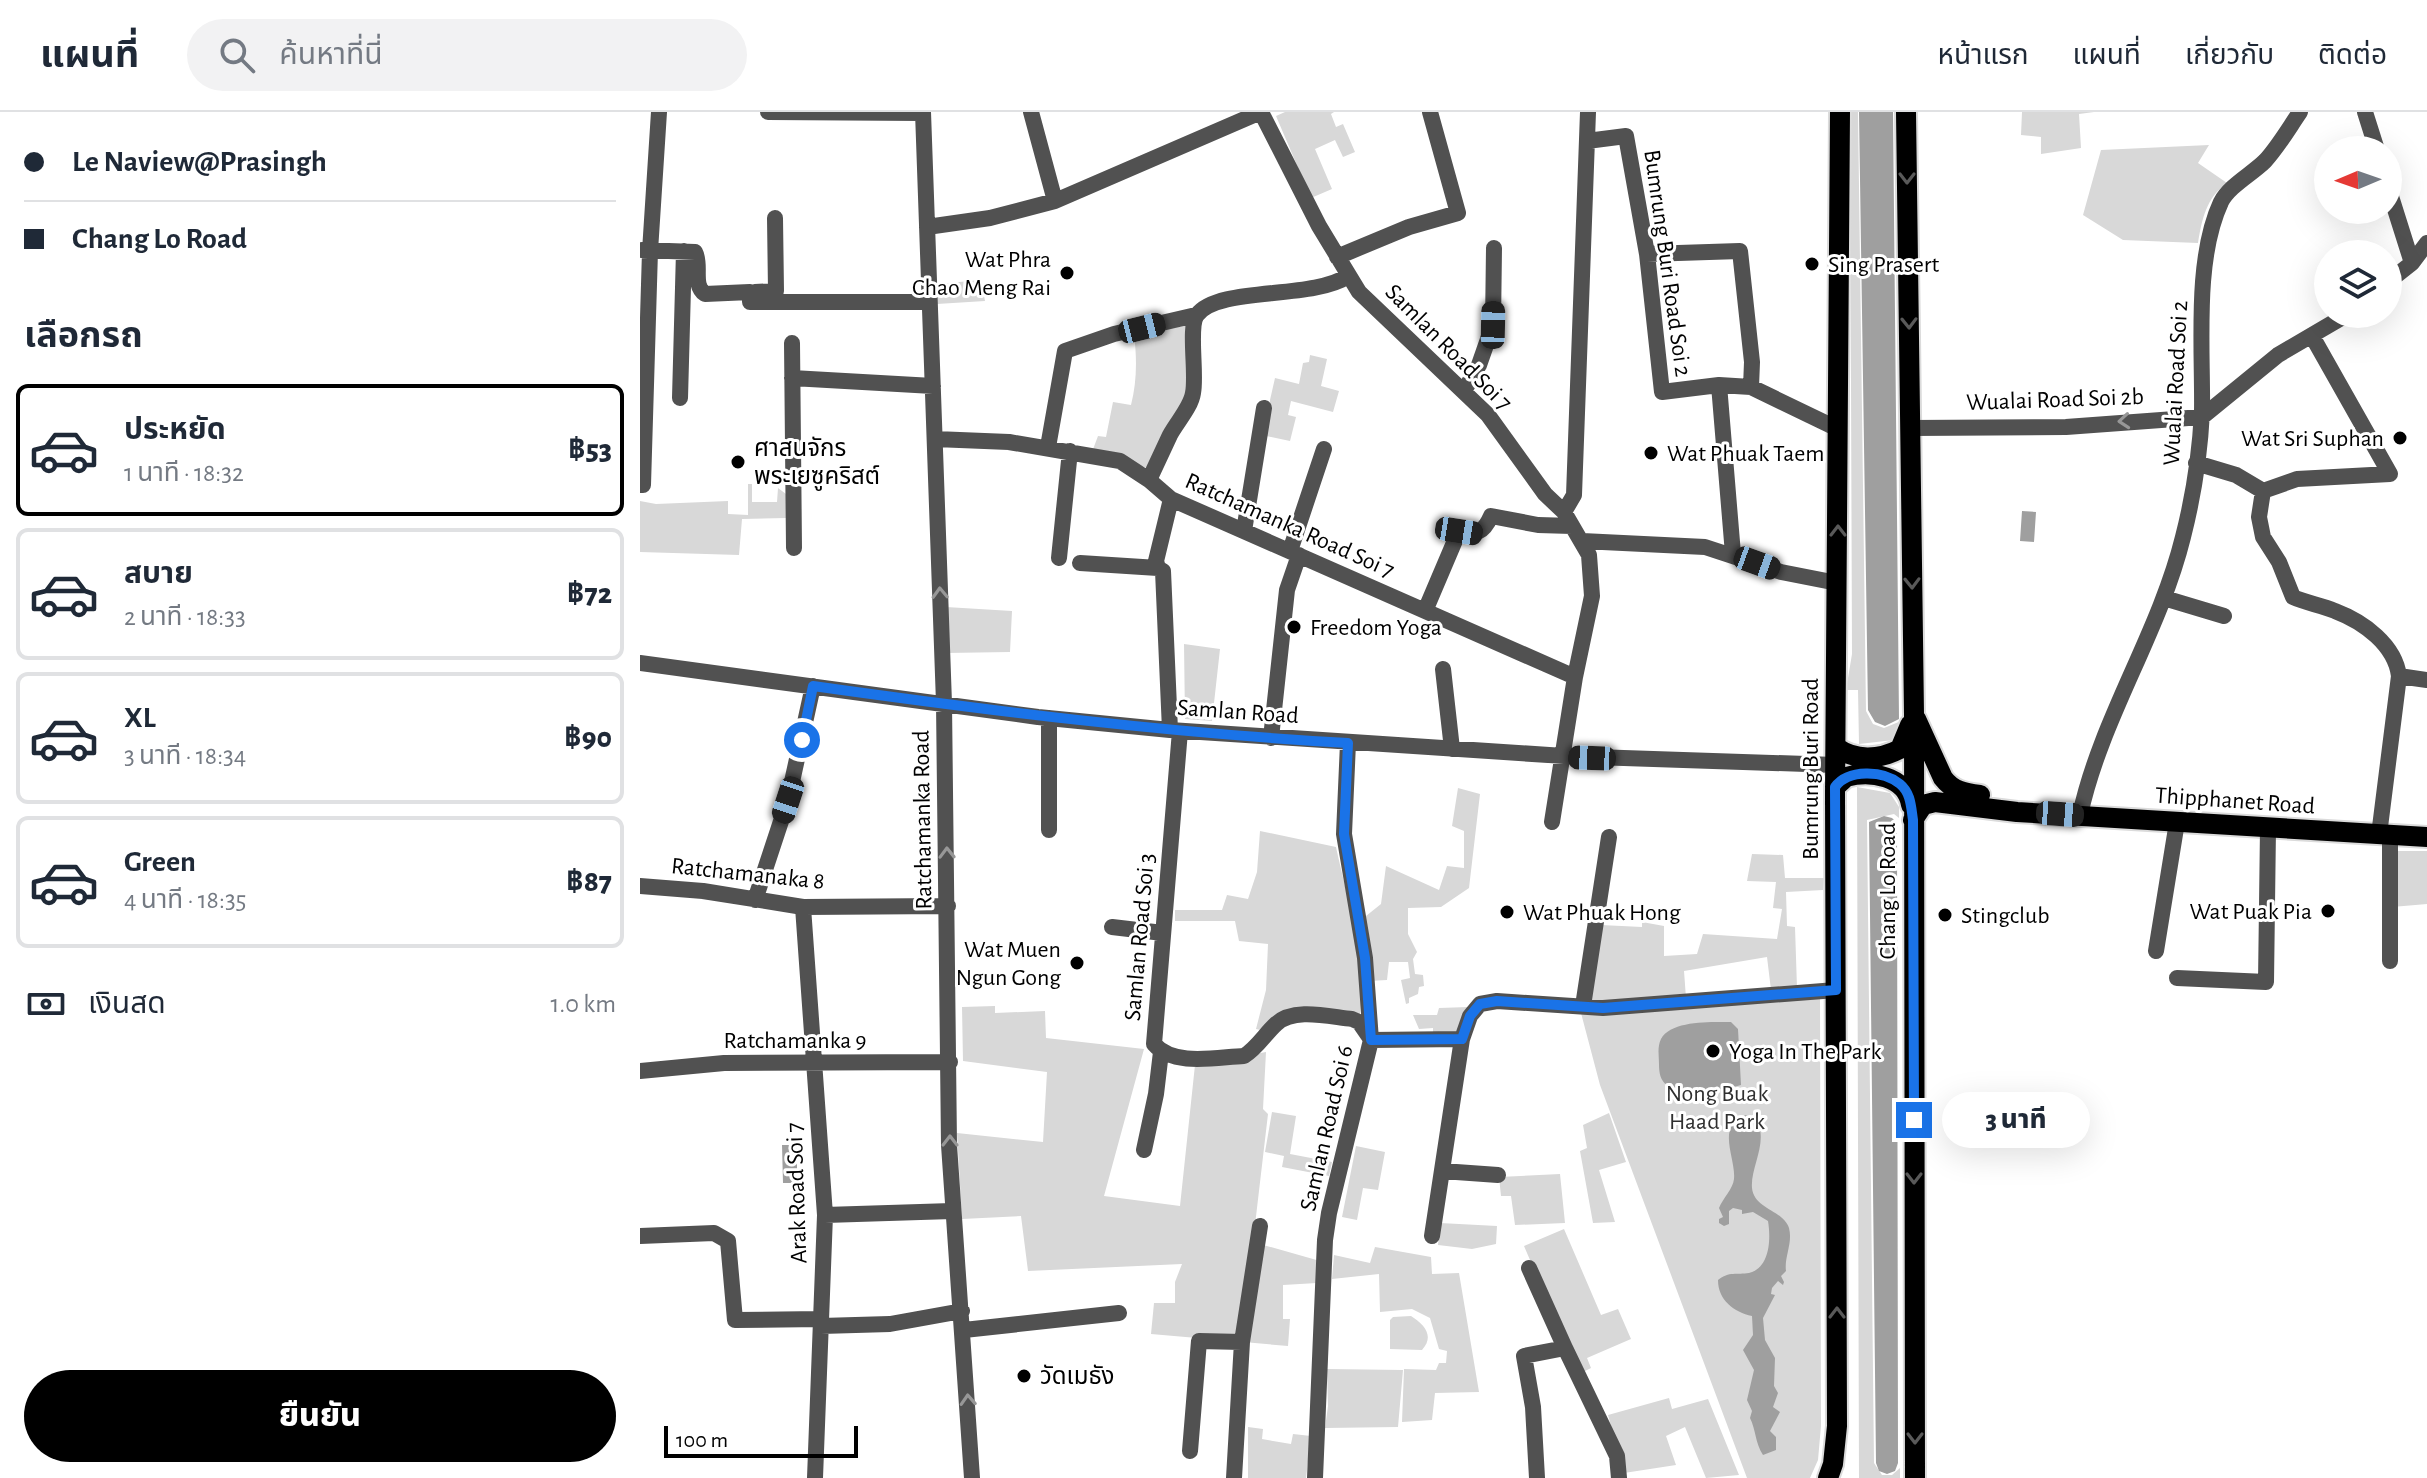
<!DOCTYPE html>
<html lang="th">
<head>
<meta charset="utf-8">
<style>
	:root { --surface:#fff; --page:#f2f2f3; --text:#1f2937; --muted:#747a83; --line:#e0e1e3; --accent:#000 }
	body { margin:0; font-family:"Alegreya Sans","Noto Sans Thai",sans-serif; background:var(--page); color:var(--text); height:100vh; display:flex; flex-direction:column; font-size:30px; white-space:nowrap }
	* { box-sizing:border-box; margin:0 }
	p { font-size:26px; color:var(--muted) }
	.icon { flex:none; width:44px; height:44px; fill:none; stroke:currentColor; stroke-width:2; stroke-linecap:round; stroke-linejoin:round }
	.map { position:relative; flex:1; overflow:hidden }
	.drawer { display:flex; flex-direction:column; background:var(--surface); width:640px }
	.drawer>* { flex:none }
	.top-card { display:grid; align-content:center; height:176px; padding:0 24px; background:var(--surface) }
	.needle { width:52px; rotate:268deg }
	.controls { position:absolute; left:1674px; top:24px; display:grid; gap:16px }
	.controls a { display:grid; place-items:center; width:88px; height:88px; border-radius:50%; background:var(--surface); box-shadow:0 8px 32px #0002; font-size:40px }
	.scale { position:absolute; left:24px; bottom:20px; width:194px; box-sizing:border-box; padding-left:8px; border:4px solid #000; border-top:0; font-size:22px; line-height:28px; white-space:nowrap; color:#000; -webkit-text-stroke:6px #fff; paint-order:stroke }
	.end { position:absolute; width:36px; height:36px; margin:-18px; border:10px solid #1a73e8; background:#fff; box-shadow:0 0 0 4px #fff }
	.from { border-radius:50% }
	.bubble { position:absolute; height:56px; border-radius:28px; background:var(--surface); box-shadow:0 8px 32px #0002; font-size:26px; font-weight:800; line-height:56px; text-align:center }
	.car { position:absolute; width:24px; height:48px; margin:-24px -12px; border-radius:10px; box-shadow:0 0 6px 2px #0007; background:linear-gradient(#222 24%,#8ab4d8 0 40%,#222 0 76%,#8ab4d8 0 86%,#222 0) }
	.top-card b { display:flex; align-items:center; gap:28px; height:76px; font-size:30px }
	.top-card b+b { border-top:2px solid var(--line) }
	.top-card i { width:20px; height:20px; background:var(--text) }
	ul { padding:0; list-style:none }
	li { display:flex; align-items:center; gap:24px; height:132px; margin:0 16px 12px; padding:0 8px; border:4px solid var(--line); border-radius:12px }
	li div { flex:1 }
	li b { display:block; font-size:30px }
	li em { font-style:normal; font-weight:800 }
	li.selected { border-color:var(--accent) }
	li>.icon { width:72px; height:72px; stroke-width:1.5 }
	h2 { padding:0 24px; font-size:36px; line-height:96px }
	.pay { display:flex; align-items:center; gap:20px; height:88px; padding:0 24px; font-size:30px }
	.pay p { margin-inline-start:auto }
	.cta { display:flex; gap:16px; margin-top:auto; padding:16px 24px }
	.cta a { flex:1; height:92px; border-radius:48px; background:var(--accent); color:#fff; font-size:32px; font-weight:800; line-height:92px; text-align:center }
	header { display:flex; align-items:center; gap:48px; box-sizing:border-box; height:112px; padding:0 40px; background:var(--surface); border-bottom:2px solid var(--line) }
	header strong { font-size:38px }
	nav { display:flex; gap:44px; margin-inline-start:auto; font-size:28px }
	.search { width:560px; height:72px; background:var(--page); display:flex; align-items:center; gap:20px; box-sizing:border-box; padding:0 28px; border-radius:44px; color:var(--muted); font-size:30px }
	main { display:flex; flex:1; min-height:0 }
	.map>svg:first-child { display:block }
	.green { fill:#d8d8d8 }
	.water { fill:#9f9f9f }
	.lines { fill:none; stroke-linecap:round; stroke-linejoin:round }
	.major-casing { stroke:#dbdbdb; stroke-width:24 }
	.minor { stroke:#515151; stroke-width:16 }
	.major { stroke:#000; stroke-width:20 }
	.oneway { stroke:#595959 }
	.oneway2 { stroke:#979797 }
	.route { stroke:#1a73e8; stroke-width:10 }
	.poi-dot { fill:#000; stroke:#fff; stroke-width:3 }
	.labels { text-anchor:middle; stroke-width:6; stroke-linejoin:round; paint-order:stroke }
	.poi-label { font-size:24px; fill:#000; stroke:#fff; text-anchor:start }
	.street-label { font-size:24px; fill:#000; stroke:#fff }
	.park-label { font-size:24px; fill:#2f2f2f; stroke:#fff }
</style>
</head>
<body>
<header>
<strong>แผนที่</strong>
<div class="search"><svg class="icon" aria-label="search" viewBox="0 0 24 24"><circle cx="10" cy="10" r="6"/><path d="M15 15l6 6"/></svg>ค้นหาที่นี่</div>
<nav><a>หน้าแรก</a><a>แผนที่</a><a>เกี่ยวกับ</a><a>ติดต่อ</a></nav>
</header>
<main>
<section class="drawer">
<div class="top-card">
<b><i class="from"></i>Le Naview@Prasingh</b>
<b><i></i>Chang Lo Road</b>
</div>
<h2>เลือกรถ</h2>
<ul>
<li class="selected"><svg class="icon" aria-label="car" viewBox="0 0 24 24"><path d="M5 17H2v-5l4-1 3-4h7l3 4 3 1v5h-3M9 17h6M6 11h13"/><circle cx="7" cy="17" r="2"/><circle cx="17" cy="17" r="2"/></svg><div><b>ประหยัด</b><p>1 นาที · 18:32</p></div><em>฿53</em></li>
<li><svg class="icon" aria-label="car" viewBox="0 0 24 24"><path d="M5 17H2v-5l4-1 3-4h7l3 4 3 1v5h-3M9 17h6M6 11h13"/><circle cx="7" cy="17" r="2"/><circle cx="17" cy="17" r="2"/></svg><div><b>สบาย</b><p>2 นาที · 18:33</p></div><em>฿72</em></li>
<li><svg class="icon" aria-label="car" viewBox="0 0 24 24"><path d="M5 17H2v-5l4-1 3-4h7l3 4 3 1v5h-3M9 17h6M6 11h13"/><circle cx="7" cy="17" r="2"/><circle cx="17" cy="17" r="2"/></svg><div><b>XL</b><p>3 นาที · 18:34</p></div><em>฿90</em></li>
<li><svg class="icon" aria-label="car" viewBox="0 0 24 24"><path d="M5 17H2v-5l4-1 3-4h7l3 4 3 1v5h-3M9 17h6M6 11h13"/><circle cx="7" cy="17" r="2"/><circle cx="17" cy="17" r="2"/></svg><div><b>Green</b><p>4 นาที · 18:35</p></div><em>฿87</em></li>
</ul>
<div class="pay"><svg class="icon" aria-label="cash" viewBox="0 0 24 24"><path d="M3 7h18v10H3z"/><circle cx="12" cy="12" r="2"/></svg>เงินสด<p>1.0 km</p></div>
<div class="cta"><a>ยืนยัน</a></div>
</section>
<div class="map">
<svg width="1787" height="1366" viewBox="0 0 1787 1366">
	<rect width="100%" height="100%" fill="#fff"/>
	<path class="green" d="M645,0H694L691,2L696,15L703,12L715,40L703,45L695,28L675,37L692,77L671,86L636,4Z
		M1210,0H1218L1226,599L1233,612L1244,616L1261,609L1254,628L1219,632L1218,578H1206L1212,542Z
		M1382,0H1454L1439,2L1441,36L1401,42V25L1381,23Z
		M1569,33L1558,51L1587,71C1566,86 1562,107 1558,131L1483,128L1443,103L1461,38Z
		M341,168L345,189L297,192V172Z
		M549,213L548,282L511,357L452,340L458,324L466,325L473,290L491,293C497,270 497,246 494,222Z
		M670,243L687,247L681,274L699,279L693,300L651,289L648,303L656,305L650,329L622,323L635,266L659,272L663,251L669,250Z
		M108,372H112V390H137L138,376L146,382V406L102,407L99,443L0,440V389L16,392L88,389V402L108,403Z
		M306,495L372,499L370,540L306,541Z
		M544,532L580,537L572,609L545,607Z
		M1217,675L1250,681L1259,695V706L1254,702L1227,708L1234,1351L1242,1363H1252L1260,1356V1366H1219Z
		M818,676L840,682L829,776L801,795L768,796V822L777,840L773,847L775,862L783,863L784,874L779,875L778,882L769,886V891L766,892L761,868L770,866L768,850H749L747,868L729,869L721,808L741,792L746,754L799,778L807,754L824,756V719L812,714Z
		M620,719L696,735C708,790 726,849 720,905L662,900L625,919L616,917L626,878L628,832L599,829L595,809H535V798H582L587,783L608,787L617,760Z
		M1752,739H1787V792L1752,795Z
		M1112,742L1143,743L1145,766H1184L1183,778L1146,780L1147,814L1155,815L1157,876L1131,878L1127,845L1044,859L1046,886L947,891L961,813L1002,815V810L1024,814V844L1057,842L1063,822L1137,827L1142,797L1133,796L1136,770L1107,769Z
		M1180,882L1181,1314L1178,1348L1170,1366H1107L960,973L941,901Z
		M355,894V901L405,899L406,926L504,937L464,1084L540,1094L555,953L626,940L623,997L628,1002L613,1130L680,1149L677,1171L643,1173V1207H650L648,1234L511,1222L514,1191H535V1170L542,1152L388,1159L381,1104L322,1107L317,1021L403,1030L407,960L323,949L322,895Z
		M829,895L820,922L793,924V916L779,917L773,903H797L799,896Z
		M632,1000L656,1004L650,1042L692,1050L689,1064L642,1055L644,1044L625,1040Z
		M969,1001L986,1050L959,1058L975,1110L953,1111L940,1039L947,1036L943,1013Z
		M716,1034L745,1040L738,1078L723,1076L717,1108L702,1105Z
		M920,1062L925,1111L875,1113L871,1084H861L859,1065Z
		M800,1111L857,1114L856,1132L832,1137L798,1133Z
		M924,1117L961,1203L978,1197L991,1227L947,1246L951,1256L939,1262L884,1134Z
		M735,1135L791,1145L792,1162L819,1161L839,1280L795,1281L792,1308L762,1310L764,1257L796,1258L799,1251H806L807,1239L799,1237L790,1206L772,1197L740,1200L739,1162L692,1167L694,1143L730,1151Z
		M771,1204C784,1212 795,1224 782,1238L750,1237V1208L753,1205Z
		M687,1257L763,1258L758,1315L685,1316L688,1294Z
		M1029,1286L1032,1297L1068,1287L1099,1363L1066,1366L1045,1315L1026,1324L1036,1353L984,1361L968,1303Z
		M608,1315L623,1317L622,1327L651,1332L653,1322L671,1324L666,1366H608Z"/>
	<path class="water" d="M1219,0H1253L1259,607L1245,614L1235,610L1228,598Z
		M1382,399L1396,400L1394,430L1380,429Z
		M1244,704L1252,706L1257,711L1258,1351L1255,1359L1247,1362L1239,1359L1236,1351L1229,710Z
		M1091,910L1098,917L1101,973C1087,978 1041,982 1028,974C1020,969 1019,960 1019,952C1019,944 1017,935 1021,927C1031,908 1072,910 1091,910Z
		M1106,1003L1113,1004C1132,1025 1110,1054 1112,1076C1114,1097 1143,1098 1149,1116C1153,1131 1144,1145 1146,1159L1141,1164L1144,1170L1143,1173L1138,1169L1132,1176L1131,1182L1135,1183L1123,1206L1125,1228L1135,1246L1134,1274L1138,1281L1133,1295L1140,1300L1130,1319L1136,1325V1338L1123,1343C1115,1331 1116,1318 1110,1306L1112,1299L1107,1288L1114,1258L1103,1238L1113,1223L1112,1204C1094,1200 1078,1188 1078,1168C1089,1159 1097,1163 1109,1161C1130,1156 1131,1127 1128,1109L1113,1100L1102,1102V1098L1093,1096L1089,1099V1112L1084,1114L1079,1111V1107L1083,1105L1079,1096C1083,1086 1093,1077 1094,1067C1096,1045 1075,1014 1106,1003Z
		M142,1033H157V1071H143Z"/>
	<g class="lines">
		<defs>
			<path id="major" d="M1266,0L1274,602L1275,1366
				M1276,607L1303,666C1313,679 1324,681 1340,683
				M1196,635C1215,649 1239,648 1260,637L1270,613
				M1195,675L1206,665C1230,658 1267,664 1271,693
				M1273,708L1283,693L1295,690L1377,700L1787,725
				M1188,1366L1193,1352L1197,1314L1195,683L1200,0"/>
		</defs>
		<use href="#major" class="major-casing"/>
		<path class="minor" d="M128,0L283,1
			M283,0L304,591L309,1033L332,1366
			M391,0L415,89
			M621,0L679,114L719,180L848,303L905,382L924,400L949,443L952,484L935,565L912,710
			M1725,0L1737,38
			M947,29L986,24L1007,142L1022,280L1079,273L1111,275L1198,317
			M1748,75L1772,151
			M287,115L350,106L415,89L621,0
			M2,138L55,140C62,153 52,173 65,182L110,180V190H289
			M1007,142L1100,139L1112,250L1111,275
			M697,145L769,115L818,101L790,0
			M1748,170L1772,151L1787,131
			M115,180L136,179L135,106
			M152,231L154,436
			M152,266L293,274
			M1079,273L1093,442
			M824,279L839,253L853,213L854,136
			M40,286L44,139
			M1271,316L1426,315L1562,305L1638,243L1708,202
			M295,327L369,330L480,349L509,368L531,387L935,565
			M408,335L425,239L474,222L556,203
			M1556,351L1596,363L1623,379
			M509,368C516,353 523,338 530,323C537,310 551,295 553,281C557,262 548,214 557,203C578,174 672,188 708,164
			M0,373H3L10,139L19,0
			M1623,379L1619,405L1623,425L1639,450L1653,485C1666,491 1681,493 1695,499C1724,510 1755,533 1759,564L1739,723
			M1623,379L1657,367L1750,362L1672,224
			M924,400L934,383L948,0
			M604,419L624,296
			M942,429L1065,435L1141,460L1197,471
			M650,439L684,337
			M419,446L430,339
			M440,451L518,456
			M1524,486L1584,504
			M785,499L819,419C837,422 843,422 851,404L898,413L932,414
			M0,551L398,605L530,618L924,644L1195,653
			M803,557L812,637
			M1759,564L1787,568
			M530,618L523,459L518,456L516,449L531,387
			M540,619L514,932C534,955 577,945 604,944C617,936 625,922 636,912C654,895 690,905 712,907L719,910L730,926
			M631,626L647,478L659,443
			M1440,703C1461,606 1519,522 1543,425C1553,386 1560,340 1562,300C1563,236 1554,148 1581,90C1589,74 1612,62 1625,49C1638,35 1649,16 1660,0
			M409,718V606
			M0,774L63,779L163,795L308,794
			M115,788L148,688L173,574
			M163,795L185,1103L175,1366
			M472,815L523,821
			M1516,839L1537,710
			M1750,849V724
			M1537,866L1626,870L1628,716
			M943,894L969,725
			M731,928L822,927
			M0,959L84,951L310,950
			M504,1038L516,982L521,940
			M802,1059L858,1063
			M185,1103L312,1099
			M0,1124L74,1121L88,1129L95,1208L181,1207
			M792,1124L822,927L830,904L840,892L857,889L963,896L1196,878
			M889,1156L925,1236
			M181,1214L250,1212L322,1199
			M324,1218L479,1201
			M550,1339L559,1229L602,1230
			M594,1366L602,1230L620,1114
			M675,1366L685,1128L689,1101L731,928L725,846L704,722L708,631
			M897,1366L893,1295L884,1244L925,1236L977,1344L979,1366"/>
		<use href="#major" class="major"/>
	</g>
	<defs><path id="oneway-chevron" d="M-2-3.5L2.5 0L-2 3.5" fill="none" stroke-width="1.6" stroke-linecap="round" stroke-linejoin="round" transform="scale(2)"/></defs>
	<g class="oneway">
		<use href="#oneway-chevron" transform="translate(1267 66) rotate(90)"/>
		<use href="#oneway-chevron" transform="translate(1269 211) rotate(89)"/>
		<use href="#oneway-chevron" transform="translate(1198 419) rotate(-90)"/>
		<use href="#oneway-chevron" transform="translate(1272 471) rotate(89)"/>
		<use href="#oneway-chevron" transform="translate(1274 1066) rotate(90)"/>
		<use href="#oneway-chevron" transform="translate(1197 1201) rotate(-90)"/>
		<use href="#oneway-chevron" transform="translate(1275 1326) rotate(90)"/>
	</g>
	<g class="oneway2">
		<use href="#oneway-chevron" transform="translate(1484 309) rotate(175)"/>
		<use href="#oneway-chevron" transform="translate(300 481) rotate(-92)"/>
		<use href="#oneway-chevron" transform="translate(307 741) rotate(-91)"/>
		<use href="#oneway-chevron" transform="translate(310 1029) rotate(-90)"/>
		<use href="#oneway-chevron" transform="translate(328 1288) rotate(-93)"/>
	</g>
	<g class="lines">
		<path class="route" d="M162,628L173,574C351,599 528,621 708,631L704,722L725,846L731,928L822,927L830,904L840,892L857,889L963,896L1196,878L1195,675C1208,657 1243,658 1260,672C1271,681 1271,695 1273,708L1274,1008"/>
	</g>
	<g class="poi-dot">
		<circle cx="1172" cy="152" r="8"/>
		<circle cx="427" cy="161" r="8"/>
		<circle cx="1760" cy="326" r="8"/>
		<circle cx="1011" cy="341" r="8"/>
		<circle cx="98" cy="350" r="8"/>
		<circle cx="654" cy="515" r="8"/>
		<circle cx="1688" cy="799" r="8"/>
		<circle cx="867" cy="800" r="8"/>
		<circle cx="1305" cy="803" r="8"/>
		<circle cx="437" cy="851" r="8"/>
		<circle cx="1073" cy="939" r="8"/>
		<circle cx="384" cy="1264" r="8"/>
	</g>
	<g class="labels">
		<g class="poi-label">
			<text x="411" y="155" text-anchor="end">Wat Phra<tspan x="411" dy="28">Chao Meng Rai</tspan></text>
			<text x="1188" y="160">Sing Prasert</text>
			<text x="1744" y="334" text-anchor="end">Wat Sri Suphan</text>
			<text x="114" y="344">ศาสนจักร<tspan x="114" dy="28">พระเยซูคริสต์</tspan></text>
			<text x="1027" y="349">Wat Phuak Taem</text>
			<text x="670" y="523">Freedom Yoga</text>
			<text x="1672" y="807" text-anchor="end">Wat Puak Pia</text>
			<text x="883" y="808">Wat Phuak Hong</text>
			<text x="1321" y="811">Stingclub</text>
			<text x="421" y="845" text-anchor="end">Wat Muen<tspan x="421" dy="28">Ngun Gong</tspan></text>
			<text x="1089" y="947">Yoga In The Park</text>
			<text x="400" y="1272">วัดเมธัง</text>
		</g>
		<g class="street-label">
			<text transform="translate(1028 151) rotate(82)" y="8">Bumrung Buri Road Soi 2</text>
			<text transform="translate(809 235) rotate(45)" y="8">Samlan Road Soi 7</text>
			<text transform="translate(1535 271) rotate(-87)" y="8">Wualai Road Soi 2</text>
			<text transform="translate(1415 287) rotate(-2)" y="8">Wualai Road Soi 2b</text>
			<text transform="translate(650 413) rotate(24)" y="8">Ratchamanka Road Soi 7</text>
			<text transform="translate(598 599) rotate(4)" y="8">Samlan Road</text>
			<text transform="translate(1170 657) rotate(-90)" y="8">Bumrung Buri Road</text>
			<text transform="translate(1595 688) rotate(4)" y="8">Thipphanet Road</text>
			<text transform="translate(282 708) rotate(-91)" y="8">Ratchamanka Road</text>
			<text transform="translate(108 761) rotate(6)" y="8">Ratchamanaka 8</text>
			<text transform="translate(1247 779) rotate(-90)" y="8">Chang Lo Road</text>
			<text transform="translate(499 825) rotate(-85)" y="8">Samlan Road Soi 3</text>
			<text x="155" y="936">Ratchamanka 9</text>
			<text transform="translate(686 1016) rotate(-77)" y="8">Samlan Road Soi 6</text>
			<text transform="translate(156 1081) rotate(-92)" y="8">Arak Road Soi 7</text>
		</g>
		<g class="park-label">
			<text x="1077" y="989">Nong Buak<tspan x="1077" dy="28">Haad Park</tspan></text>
		</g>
	</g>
</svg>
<div class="controls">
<a><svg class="needle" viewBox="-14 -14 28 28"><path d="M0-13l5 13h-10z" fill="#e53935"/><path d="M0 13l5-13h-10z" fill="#747a83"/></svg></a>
<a><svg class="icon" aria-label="layers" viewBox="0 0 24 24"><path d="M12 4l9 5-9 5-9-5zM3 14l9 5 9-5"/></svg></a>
</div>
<div class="scale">100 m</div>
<i class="end from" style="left:162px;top:628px"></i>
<i class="end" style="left:1274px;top:1008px"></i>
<div class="bubble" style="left:1302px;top:980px;width:148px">3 นาที</div>
<i class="car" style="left:853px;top:213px;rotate:1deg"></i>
<i class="car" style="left:502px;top:216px;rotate:76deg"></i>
<i class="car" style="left:819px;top:419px;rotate:99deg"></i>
<i class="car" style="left:1117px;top:451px;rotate:110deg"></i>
<i class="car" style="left:952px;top:646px;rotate:272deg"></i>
<i class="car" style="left:148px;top:688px;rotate:198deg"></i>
<i class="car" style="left:1420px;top:702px;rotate:94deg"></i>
</div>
</main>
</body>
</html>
